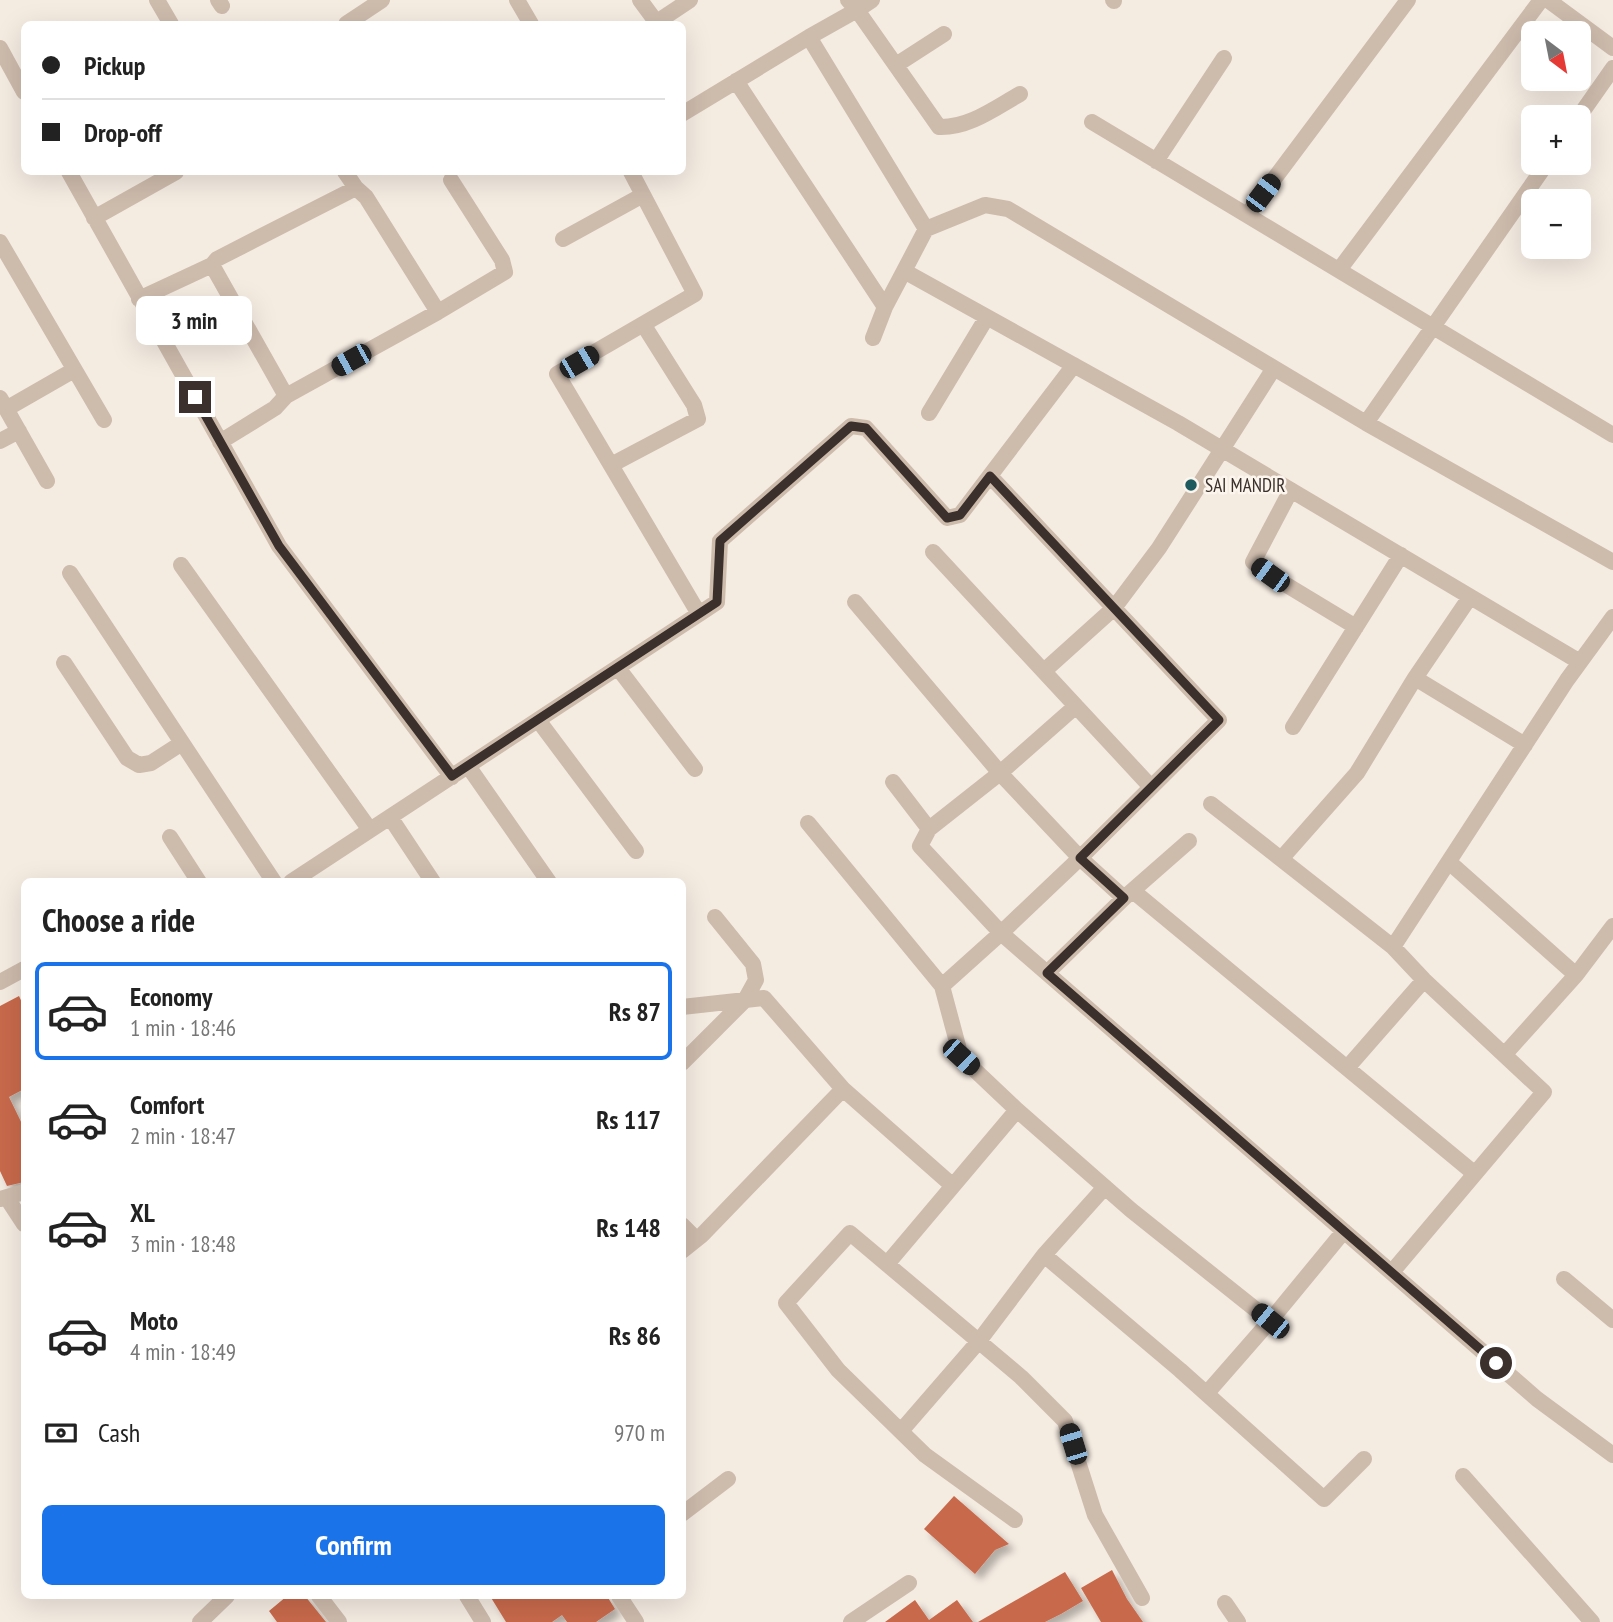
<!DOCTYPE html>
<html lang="en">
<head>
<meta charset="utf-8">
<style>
	:root { --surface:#fff; --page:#f6f6f6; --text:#222; --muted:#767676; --line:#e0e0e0; --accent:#1a73e8 }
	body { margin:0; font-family:"PT Sans Narrow",sans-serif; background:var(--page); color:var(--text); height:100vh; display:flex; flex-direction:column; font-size:26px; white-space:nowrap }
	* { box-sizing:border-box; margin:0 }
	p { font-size:23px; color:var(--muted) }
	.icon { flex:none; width:38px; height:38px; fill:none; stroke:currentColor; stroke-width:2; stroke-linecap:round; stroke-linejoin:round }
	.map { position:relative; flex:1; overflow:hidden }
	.drawer { position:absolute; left:21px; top:878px; width:665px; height:721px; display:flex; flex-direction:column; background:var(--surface); border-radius:10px; box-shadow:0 7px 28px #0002 }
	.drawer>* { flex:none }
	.banner { position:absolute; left:21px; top:21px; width:665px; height:154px; border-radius:10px; box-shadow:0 7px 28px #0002; display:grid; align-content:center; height:154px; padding:0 21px; background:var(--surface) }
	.needle { width:46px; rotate:148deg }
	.tools { position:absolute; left:1521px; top:21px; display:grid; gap:14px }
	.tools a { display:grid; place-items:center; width:70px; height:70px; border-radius:10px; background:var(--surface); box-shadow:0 7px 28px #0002; font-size:35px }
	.end { position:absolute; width:32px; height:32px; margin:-16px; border:9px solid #3b302b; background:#fff; box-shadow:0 0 0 4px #fff }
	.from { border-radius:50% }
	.bubble { position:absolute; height:49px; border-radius:10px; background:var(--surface); box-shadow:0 7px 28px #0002; font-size:23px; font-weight:700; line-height:49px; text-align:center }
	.car { position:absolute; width:21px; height:42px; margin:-21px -10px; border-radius:9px; box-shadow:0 0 5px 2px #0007; background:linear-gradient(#222 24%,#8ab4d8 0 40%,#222 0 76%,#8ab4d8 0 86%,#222 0) }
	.banner b { display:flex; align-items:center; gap:24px; height:66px; font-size:26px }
	.banner b+b { border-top:2px solid var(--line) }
	.banner i { width:18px; height:18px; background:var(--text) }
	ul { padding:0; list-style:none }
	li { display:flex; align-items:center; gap:21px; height:98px; margin:0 14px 10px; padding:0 7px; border:4px solid transparent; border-radius:10px }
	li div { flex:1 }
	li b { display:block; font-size:26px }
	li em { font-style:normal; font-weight:700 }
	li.current { border-color:var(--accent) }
	li>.icon { width:63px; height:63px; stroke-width:1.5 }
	h2 { padding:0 21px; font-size:32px; line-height:84px }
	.pay { display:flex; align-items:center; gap:18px; height:77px; padding:0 21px; font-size:26px }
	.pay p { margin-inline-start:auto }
	.cta { display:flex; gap:14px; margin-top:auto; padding:14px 21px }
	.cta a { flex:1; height:80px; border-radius:10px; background:var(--accent); color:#fff; font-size:28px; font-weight:700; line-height:80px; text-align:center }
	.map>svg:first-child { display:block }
	.building { fill:#c8694b; filter:url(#shadow) }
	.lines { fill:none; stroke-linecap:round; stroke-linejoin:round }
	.minor { stroke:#cdbbac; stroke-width:16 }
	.route { stroke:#3b302b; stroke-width:9 }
	.poi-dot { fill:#1f5a5e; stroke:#fbf5ee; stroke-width:2.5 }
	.labels { text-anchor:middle; stroke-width:5; stroke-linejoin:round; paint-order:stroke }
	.poi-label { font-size:19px; fill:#3b302b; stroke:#fbf5ee; text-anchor:start }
</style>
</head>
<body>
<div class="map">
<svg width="1613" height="1622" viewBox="0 0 1613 1622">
	<defs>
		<filter id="shadow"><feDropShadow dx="6" dy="6" stdDeviation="3.5" flood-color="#0004"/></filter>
	</defs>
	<rect width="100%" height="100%" fill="#f4ebe1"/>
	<path class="building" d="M19,996L24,1007V1089L9,1097L24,1128V1182L7,1186L0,1171V1006Z
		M954,1496L1009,1544L995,1550L975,1574L924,1529Z
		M1112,1570L1127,1599L1143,1622H1101L1081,1588Z
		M1065,1572L1083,1601L1061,1614L1045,1622H978Z
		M287,1596H305L326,1622H277L269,1611Z
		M490,1596H607L615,1609L596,1622H567L562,1615L552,1622H506Z
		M915,1600L929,1620L957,1600L973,1622H885Z"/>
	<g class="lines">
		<path class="minor" d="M157,0L171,24
			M218,0L222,6
			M517,0L531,24
			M640,0L654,19L660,20L690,0
			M872,0L857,10L939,127C969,128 995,108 1020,94
			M1113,0L1114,1
			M1548,0L1613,48
			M346,24L382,0
			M809,37L857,10L848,0
			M0,48L24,92
			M896,65L944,34
			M736,81L885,307L904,271
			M682,114L809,37L926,229L904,271L1178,423L1580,662
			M1578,118L1613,68
			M1092,122L1613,435
			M1156,161L1224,58
			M69,172L279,546L452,777
			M345,172L356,188L366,197L438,312
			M631,172L695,294L557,374L699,614L717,602L720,541L851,426L866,428L947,518L960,515L1074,365
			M1247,215L1408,0
			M94,218L176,172
			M926,229L985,205L1008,209L1366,423L1547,163
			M563,239L643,195
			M0,242L104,420
			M212,265L286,396
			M1339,270L1541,0
			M139,299L212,265L217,259L356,188
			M873,338L885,307
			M0,398L47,481
			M6,409L74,370
			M929,413L987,317
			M1366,423L1613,562
			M0,441L19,431
			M220,442L275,408L286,396L438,312L505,272L502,260L451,180
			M611,465L698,419L694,405L643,324
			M990,476L1219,720L1080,858L1124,898L1189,841
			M1291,490L1253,562L1270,575L1356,627
			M933,552L1151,787
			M181,565L370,830
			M70,573L274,882
			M855,602L1000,773L1080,858L1001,933L920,846L929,829L1000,773L1076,706
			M64,663L127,758L139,765L151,763L182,743
			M618,668L695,769
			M1044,671L1114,608L1159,548L1274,368
			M1415,678L1470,597
			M538,720L636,851
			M1293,727L1401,555
			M468,766L549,882
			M893,782L929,829
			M1211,804L1393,947L1424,980L1544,1092L1392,1272
			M390,817L433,882
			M808,823L942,986L1001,933L1537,1399L1613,1455
			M170,837L199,882
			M1281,859L1357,773L1415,678L1525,745
			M1449,862L1576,975
			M291,882L699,614
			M1133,891L1475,1174
			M1393,947L1567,680L1613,617
			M1047,973L1124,898
			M0,982L24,969
			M942,986L961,1057L1017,1110L1131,1210L1270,1321L1344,1231
			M682,1007L764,998L843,1089
			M1505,1054L1576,975L1613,926
			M682,1063L745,1000L756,980L753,964L715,917
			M1347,1068L1424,980
			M7,1198L24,1224
			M0,1199L24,1192
			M682,1225L696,1239
			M682,1251L702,1235L843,1089L953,1186
			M1044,1255L1105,1187
			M887,1264L1017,1110
			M1564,1279L1613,1320
			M1207,1393L1270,1321
			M901,1431L979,1341L1044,1255L1180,1370L1324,1499L1364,1459
			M1463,1476L1592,1622
			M682,1514L728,1479
			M1015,1520L925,1455L838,1370L786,1303L850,1233L1021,1377L1065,1421L1095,1515L1142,1598
			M319,1596L339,1622
			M467,1596L483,1622
			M619,1596L636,1622
			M1225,1603L1238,1622
			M200,1622L227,1596
			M851,1622L909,1583"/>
	</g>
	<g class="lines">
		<path class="route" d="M195,397L279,546L452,776L717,602L720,541L851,426L866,428L947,518L960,515L990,476L1219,720L1080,858L1124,898L1047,973L1496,1363"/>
	</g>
	<circle class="poi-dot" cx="1191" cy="485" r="7"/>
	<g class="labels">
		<g class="poi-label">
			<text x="1205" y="492">SAI MANDIR</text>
		</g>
	</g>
</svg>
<div class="tools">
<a><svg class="needle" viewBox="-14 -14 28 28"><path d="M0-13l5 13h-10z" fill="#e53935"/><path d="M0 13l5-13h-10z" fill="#767676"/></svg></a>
<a>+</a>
<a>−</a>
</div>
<i class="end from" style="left:1496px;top:1363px"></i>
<i class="end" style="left:195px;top:397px"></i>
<div class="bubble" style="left:136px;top:296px;width:116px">3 min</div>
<i class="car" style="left:1263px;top:193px;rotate:37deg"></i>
<i class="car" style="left:351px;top:360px;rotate:241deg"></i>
<i class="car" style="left:579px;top:362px;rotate:60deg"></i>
<i class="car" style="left:1270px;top:575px;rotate:306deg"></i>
<i class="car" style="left:961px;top:1057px;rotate:133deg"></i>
<i class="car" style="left:1270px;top:1321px;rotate:309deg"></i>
<i class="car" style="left:1073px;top:1444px;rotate:343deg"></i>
<div class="banner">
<b><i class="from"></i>Pickup</b>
<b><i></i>Drop-off</b>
</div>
<section class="drawer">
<h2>Choose a ride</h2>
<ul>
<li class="current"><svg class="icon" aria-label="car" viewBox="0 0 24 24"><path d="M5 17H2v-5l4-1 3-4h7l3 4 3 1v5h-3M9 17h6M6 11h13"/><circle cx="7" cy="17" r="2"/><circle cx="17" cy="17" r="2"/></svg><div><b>Economy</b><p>1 min · 18:46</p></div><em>Rs 87</em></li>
<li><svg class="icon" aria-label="car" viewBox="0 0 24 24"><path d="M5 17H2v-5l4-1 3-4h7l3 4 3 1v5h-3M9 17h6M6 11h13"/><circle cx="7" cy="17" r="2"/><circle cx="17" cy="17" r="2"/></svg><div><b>Comfort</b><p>2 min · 18:47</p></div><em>Rs 117</em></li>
<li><svg class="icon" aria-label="car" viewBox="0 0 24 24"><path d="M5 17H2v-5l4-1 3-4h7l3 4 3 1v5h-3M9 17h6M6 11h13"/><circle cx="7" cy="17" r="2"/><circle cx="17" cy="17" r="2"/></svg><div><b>XL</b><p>3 min · 18:48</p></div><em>Rs 148</em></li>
<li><svg class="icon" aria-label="car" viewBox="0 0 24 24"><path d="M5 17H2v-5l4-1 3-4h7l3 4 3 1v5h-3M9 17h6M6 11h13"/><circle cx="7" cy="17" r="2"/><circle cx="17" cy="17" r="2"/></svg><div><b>Moto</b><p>4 min · 18:49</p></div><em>Rs 86</em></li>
</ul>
<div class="pay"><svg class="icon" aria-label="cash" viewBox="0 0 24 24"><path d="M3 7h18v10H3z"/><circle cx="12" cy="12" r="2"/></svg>Cash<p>970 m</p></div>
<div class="cta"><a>Confirm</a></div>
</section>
</div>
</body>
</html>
